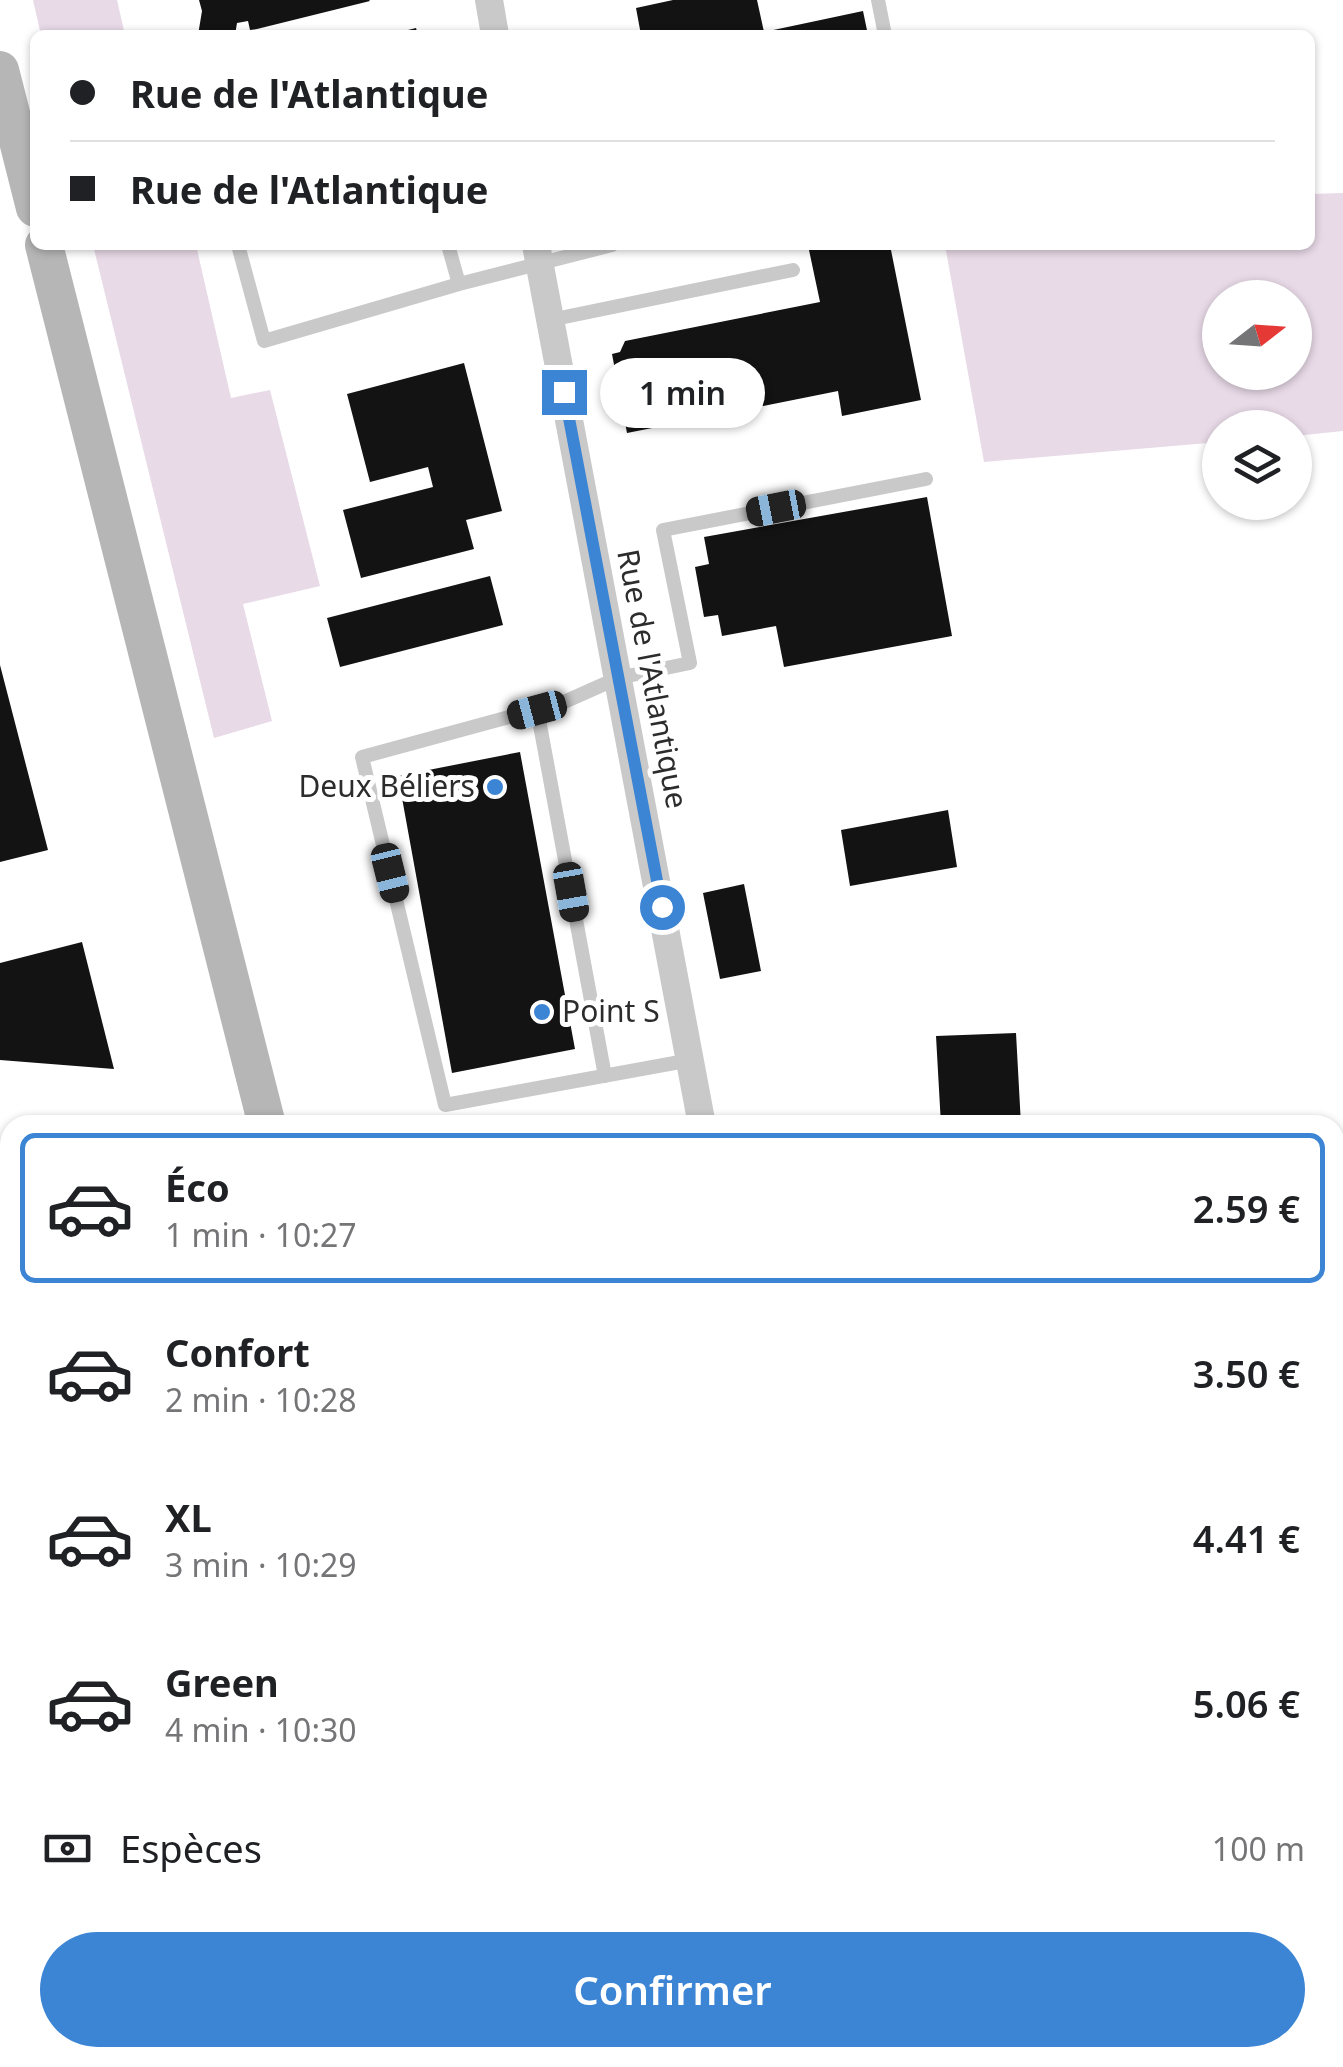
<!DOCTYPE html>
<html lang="fr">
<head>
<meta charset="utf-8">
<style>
	:root { --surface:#fff; --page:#f6f6f6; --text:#202124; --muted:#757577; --line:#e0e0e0; --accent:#3c84d4 }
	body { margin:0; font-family:"Noto Sans",sans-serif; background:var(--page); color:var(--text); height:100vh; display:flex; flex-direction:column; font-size:38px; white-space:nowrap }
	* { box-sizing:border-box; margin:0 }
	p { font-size:32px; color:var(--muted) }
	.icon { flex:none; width:55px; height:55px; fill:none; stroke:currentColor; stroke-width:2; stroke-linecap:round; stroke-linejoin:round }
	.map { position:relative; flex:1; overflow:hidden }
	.sheet { position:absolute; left:0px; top:1115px; width:1345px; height:952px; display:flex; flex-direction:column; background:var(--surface); border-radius:30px 30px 0 0; box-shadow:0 2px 8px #0004 }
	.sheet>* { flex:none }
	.top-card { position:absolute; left:30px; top:30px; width:1285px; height:220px; border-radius:15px; box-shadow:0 2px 8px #0004; display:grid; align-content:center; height:220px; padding:0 40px; background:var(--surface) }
	.needle { width:65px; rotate:73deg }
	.tools { position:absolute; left:1202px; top:280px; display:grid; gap:20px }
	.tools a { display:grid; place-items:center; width:110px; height:110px; border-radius:50%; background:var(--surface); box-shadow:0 2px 8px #0004; font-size:50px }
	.end { position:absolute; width:45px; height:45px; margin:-22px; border:12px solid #3c84d4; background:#fff; box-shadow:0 0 0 5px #fff }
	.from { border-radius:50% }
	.bubble { position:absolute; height:70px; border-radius:35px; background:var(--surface); box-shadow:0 2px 8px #0004; font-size:32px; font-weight:600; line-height:70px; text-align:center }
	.car { position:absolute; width:30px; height:60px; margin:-30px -15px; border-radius:12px; box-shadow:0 0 8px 2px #0007; background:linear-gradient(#222 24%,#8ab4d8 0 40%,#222 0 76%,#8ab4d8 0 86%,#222 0) }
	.top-card b { display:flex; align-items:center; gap:35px; height:95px; font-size:38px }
	.top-card b+b { border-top:2px solid var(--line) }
	.top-card i { width:25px; height:25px; background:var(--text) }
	ul { padding:18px 0 0; list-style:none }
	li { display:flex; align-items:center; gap:30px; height:150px; margin:0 20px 15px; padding:0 20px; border:5px solid transparent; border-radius:15px }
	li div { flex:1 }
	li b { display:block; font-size:38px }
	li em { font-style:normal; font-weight:600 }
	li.selected { border-color:var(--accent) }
	li>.icon { width:90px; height:90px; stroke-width:1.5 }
	.pay { display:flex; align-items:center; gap:25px; height:110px; padding:0 40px; font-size:38px }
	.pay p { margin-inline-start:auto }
	.action { display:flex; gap:20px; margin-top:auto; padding:20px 40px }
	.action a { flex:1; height:115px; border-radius:60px; background:var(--accent); color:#fff; font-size:40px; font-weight:600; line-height:115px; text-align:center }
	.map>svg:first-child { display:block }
	.green { fill:#e8dae7; fill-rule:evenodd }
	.building { fill:#131313 }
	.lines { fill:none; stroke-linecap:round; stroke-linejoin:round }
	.path { stroke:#c6c6c6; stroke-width:6; stroke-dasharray:5 5; stroke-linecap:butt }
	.service { stroke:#c9c9c9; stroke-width:14 }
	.minor { stroke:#c9c9c9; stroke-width:28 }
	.secondary { stroke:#b6b6b6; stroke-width:38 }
	.route { stroke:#3c84d4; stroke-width:12 }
	.poi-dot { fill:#3c84d4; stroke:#fff; stroke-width:4 }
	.labels { text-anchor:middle; stroke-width:10; stroke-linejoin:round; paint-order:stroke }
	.street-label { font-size:30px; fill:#2c2c2c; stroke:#fff }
	.poi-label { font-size:30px; fill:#2c2c2c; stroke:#fff; text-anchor:end }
</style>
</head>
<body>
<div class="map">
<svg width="1343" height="2067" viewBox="0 0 1343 2067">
	<rect width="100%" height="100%" fill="#fff"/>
	<path class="green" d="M33,0H117L125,35H41Z
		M1343,193V431L1295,436V428H1220V442L984,462L945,245H1310V194ZM1220,298H1295V372H1220Z
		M93,245H196L231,398L270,390L320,586L243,604L272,721L214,738Z
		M1343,1239V1657L1335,1658V1240Z
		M1343,1814V2067H1335V1815Z
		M0,1921L10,1928V1973L0,1972Z
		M344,2058H457L459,2067H347Z"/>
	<path class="building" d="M199,0H369L370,1L257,29L250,30L248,21L237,23L235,35H198L202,11Z
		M673,0H757L764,32L863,11L868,35H641L636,8Z
		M416,28L418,35H392V34Z
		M836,245H890L921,400L842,416L838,391L627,433L612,354L620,352L625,341L820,302L809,250Z
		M464,363L502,511L466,520L474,549L361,578L343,510L433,487L428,467L370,482L347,394Z
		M927,497L952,636L784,667L776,626L722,636L718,615L704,617L695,567L709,564L704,537Z
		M490,576L503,625L340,667L327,618Z
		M0,665L48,850L0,862Z
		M520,752L575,1049L452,1073L398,776Z
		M948,810L957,867L850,886L841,830Z
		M744,884L761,971L720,979L703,893Z
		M82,942L114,1069L0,1060V963Z
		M1016,1033L1021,1125H941L936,1036Z"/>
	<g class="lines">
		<path class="path" d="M0,1958L10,1960"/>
		<path class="service" d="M878,0L885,35
			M238,245L264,341L459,284
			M448,245L459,284L612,245
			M550,320L793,270
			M537,709L605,1076
			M691,1060L445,1105L362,757L564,702L618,678L690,663L663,530L926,479
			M0,1321L10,1317
			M0,1882L10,1887
			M635,2058L637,2067
			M1222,2058L1224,2067"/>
		<path class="minor" d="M489,0L495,35
			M536,245L702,1125"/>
		<path class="secondary" d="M0,70L35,208
			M44,245L267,1125
			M490,2058L493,2067"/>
	</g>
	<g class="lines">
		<path class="route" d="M564,392L662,907"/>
	</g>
	<g class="poi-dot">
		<circle cx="495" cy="787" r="10"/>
		<circle cx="542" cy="1012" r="10"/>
	</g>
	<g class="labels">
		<g class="street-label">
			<text transform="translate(652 679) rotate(79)" y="10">Rue de l'Atlantique</text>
		</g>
		<g class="poi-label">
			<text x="475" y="797">Deux Béliers</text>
			<text x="562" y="1022" text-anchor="start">Point S</text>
		</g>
	</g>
</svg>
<div class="tools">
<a><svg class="needle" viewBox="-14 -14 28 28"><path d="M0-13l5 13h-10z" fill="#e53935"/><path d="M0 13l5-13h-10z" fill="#757577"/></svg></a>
<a><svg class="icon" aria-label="layers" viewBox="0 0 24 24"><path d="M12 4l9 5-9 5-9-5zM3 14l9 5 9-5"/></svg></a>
</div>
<i class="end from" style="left:662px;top:907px"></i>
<i class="end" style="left:564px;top:392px"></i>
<div class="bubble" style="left:600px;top:358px;width:165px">1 min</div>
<i class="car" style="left:776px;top:508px;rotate:259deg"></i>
<i class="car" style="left:537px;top:710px;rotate:255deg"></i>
<i class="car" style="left:390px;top:873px;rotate:166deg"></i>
<i class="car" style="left:571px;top:892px;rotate:170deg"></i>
<div class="top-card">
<b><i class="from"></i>Rue de l'Atlantique</b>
<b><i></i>Rue de l'Atlantique</b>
</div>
<section class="sheet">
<ul>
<li class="selected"><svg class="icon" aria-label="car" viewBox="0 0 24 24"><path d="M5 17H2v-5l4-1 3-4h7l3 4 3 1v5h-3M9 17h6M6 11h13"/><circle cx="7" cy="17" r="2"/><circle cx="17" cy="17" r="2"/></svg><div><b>Éco</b><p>1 min · 10:27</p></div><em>2.59 €</em></li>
<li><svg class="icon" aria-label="car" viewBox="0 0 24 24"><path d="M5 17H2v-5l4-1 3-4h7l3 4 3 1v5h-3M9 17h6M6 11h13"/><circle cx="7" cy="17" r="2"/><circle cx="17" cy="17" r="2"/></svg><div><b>Confort</b><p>2 min · 10:28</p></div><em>3.50 €</em></li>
<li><svg class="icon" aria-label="car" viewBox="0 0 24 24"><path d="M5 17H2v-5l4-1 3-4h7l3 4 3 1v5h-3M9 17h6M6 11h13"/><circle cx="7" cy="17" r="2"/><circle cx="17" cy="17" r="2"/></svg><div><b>XL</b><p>3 min · 10:29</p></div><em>4.41 €</em></li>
<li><svg class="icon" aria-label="car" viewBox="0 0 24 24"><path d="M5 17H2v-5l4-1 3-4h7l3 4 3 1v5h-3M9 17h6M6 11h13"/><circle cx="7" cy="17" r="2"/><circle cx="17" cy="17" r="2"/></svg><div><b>Green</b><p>4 min · 10:30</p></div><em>5.06 €</em></li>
</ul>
<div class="pay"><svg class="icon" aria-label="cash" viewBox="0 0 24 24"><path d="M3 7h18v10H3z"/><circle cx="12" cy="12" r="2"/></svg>Espèces<p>100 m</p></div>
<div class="action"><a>Confirmer</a></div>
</section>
</div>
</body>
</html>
